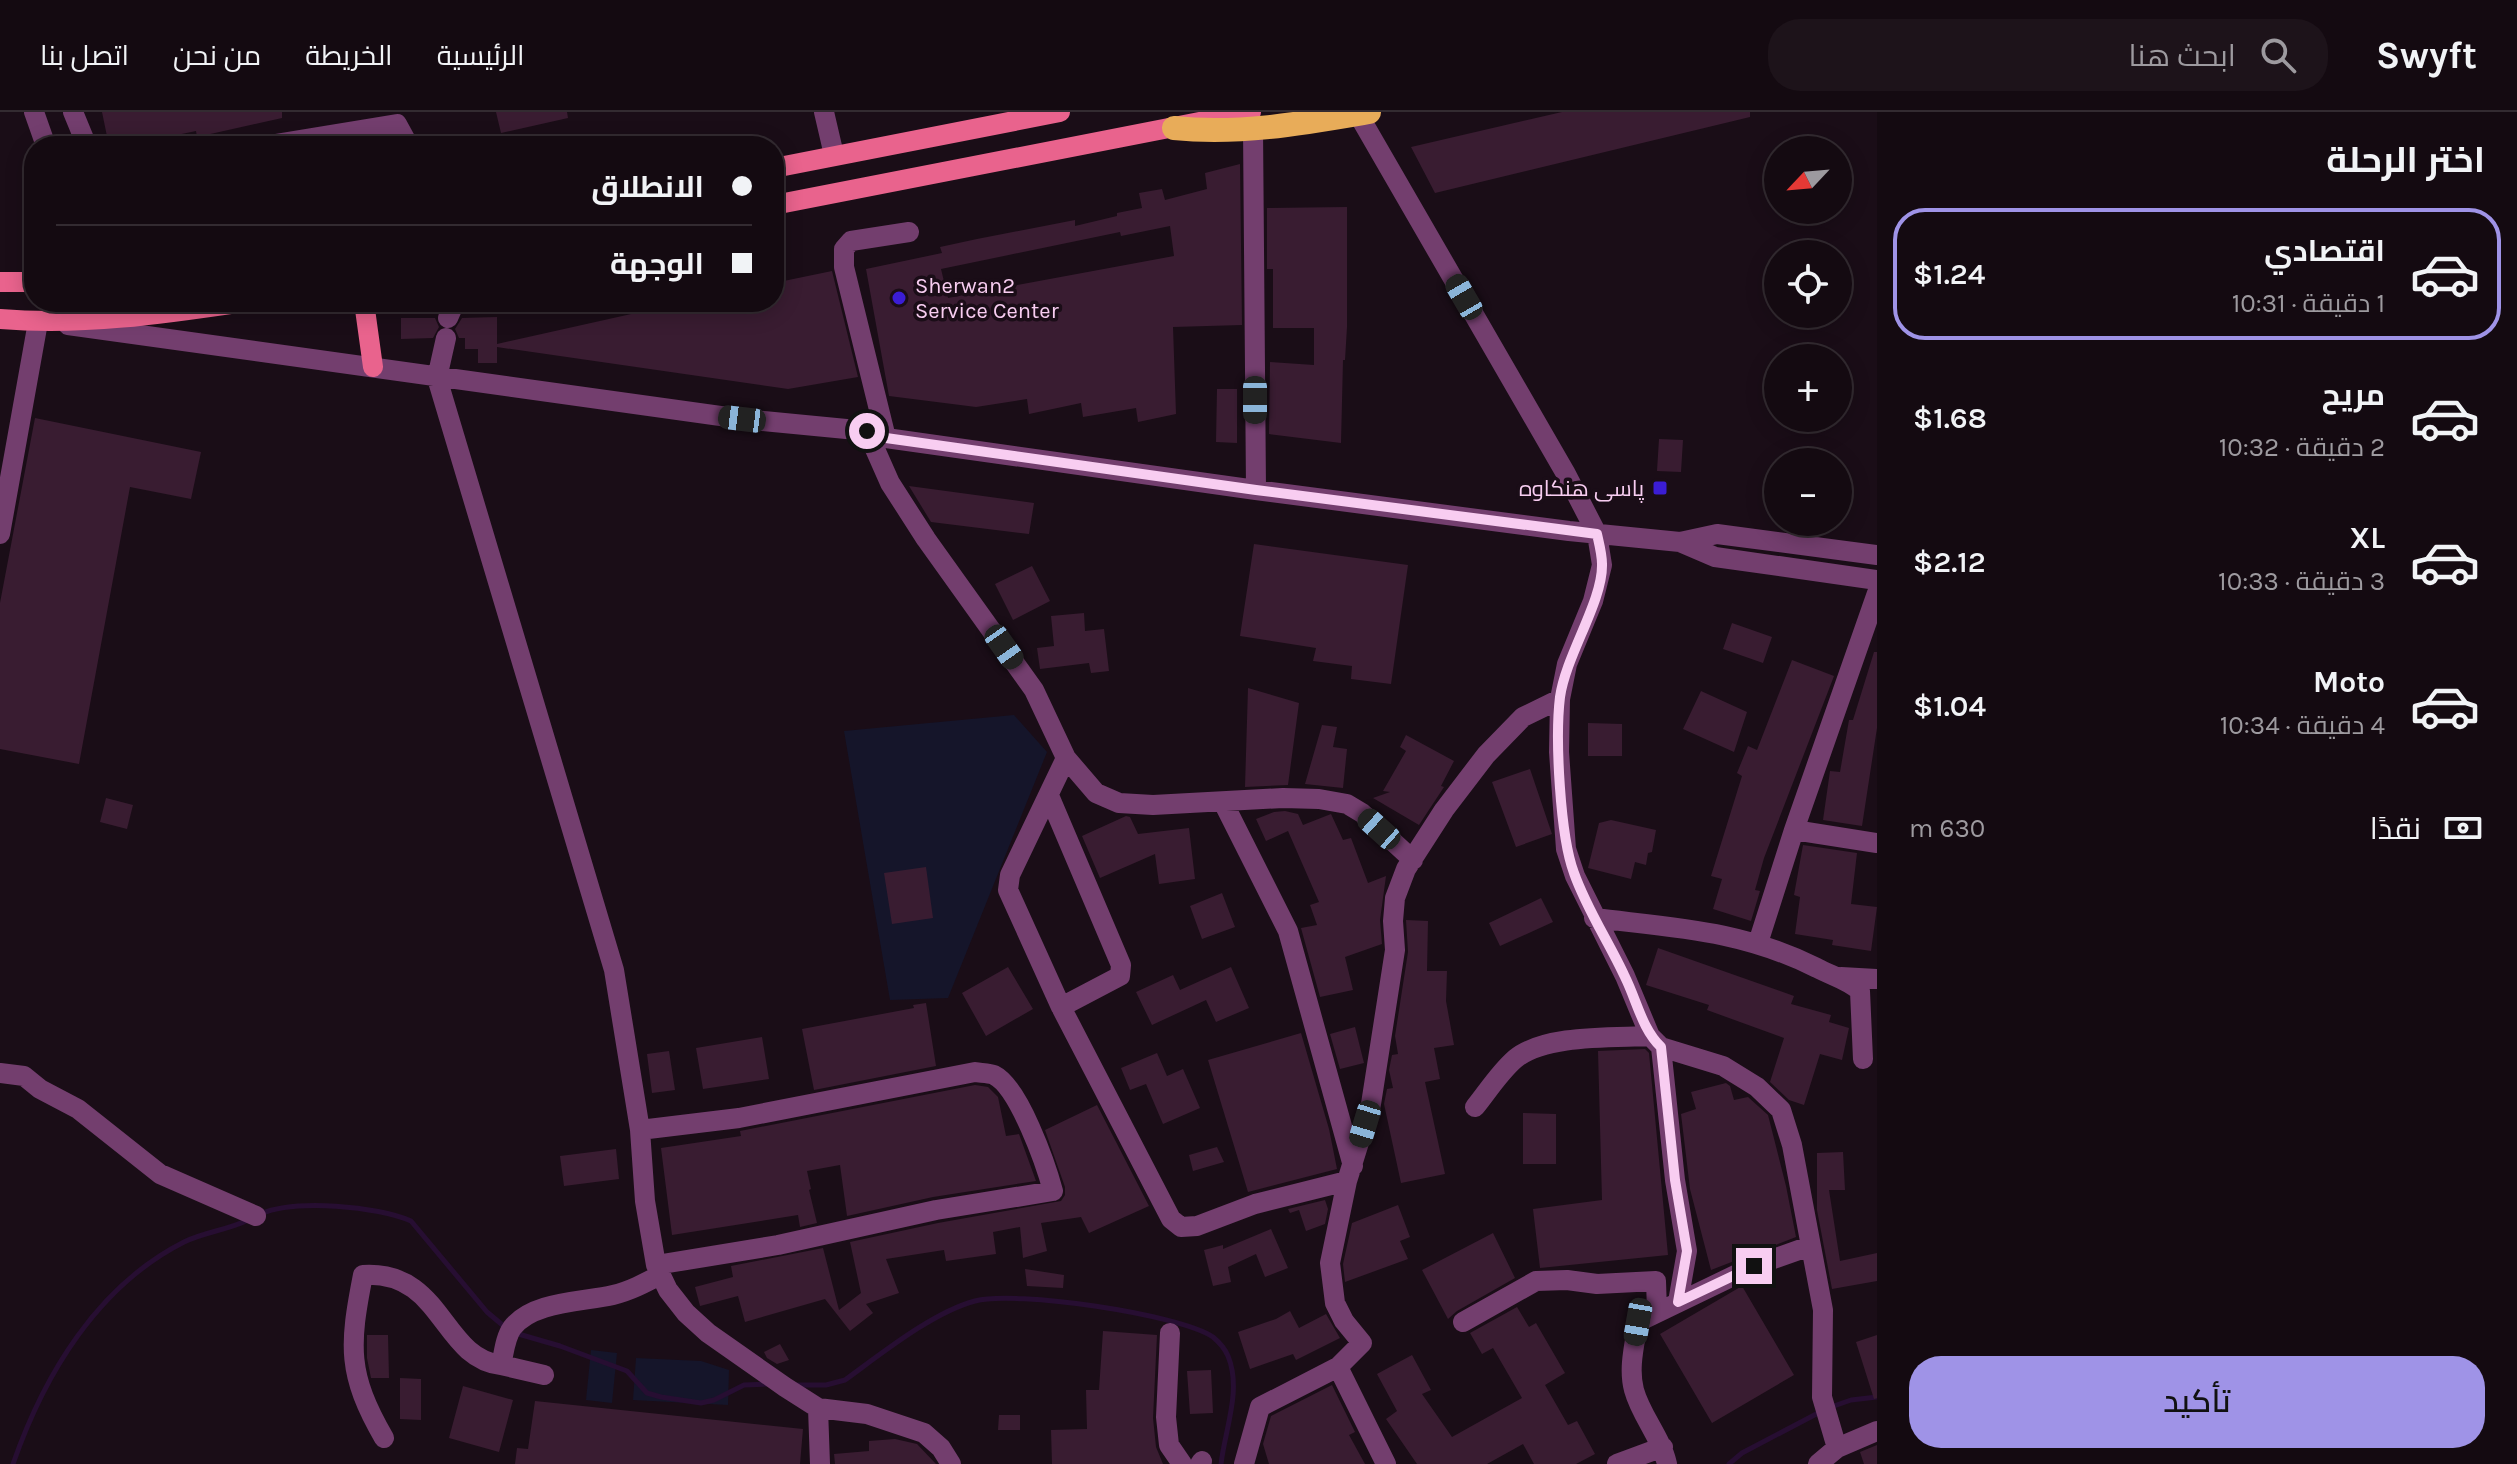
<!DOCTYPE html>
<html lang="ar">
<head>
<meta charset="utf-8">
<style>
	:root { --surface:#140a11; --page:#1d131a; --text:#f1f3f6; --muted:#9d9a9f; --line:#332b31; --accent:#9f93e7 }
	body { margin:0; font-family:Karla,Cairo,sans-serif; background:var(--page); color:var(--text); direction:rtl; height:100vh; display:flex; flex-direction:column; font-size:30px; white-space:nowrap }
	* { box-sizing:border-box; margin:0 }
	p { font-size:26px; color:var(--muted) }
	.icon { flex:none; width:44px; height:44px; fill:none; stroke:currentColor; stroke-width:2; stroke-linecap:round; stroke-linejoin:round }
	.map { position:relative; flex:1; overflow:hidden; direction:ltr }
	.drawer { display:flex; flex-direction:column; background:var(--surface); width:640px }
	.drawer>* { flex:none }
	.banner { position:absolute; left:24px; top:24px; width:760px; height:176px; border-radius:32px; box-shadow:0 4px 20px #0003,0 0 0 2px var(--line); direction:rtl; display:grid; align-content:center; height:176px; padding:0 32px; background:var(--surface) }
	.needle { width:52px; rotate:244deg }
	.fabs { position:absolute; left:1764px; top:24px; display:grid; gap:16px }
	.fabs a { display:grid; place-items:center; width:88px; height:88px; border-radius:50%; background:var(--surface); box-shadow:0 4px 20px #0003,0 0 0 2px var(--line); font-size:40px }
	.end { position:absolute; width:36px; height:36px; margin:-18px; border:10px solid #f8cdf1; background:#111; box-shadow:0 0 0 4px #111 }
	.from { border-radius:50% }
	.car { position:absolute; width:24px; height:48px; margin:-24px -12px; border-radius:10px; box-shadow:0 0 6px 2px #0007; background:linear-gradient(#222 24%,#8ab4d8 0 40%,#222 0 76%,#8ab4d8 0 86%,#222 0) }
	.banner b { display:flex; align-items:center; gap:28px; height:76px; font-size:30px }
	.banner b+b { border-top:2px solid var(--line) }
	.banner i { width:20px; height:20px; background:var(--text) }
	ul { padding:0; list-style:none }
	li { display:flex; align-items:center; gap:24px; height:132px; margin:0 16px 12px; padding:0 16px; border:4px solid transparent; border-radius:32px }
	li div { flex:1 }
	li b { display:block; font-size:30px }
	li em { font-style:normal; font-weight:600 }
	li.selected { border-color:var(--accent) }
	li>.icon { width:72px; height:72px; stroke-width:1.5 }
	h2 { padding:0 32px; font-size:36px; line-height:96px }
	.pay { display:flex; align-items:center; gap:20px; height:88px; padding:0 32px; font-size:30px }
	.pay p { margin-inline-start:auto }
	.primary-button { display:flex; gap:16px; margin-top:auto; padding:16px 32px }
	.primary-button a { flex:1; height:92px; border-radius:32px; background:var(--accent); color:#111; font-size:32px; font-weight:600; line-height:92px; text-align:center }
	header { display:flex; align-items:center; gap:48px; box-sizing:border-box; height:112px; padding:0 40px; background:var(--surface); border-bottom:2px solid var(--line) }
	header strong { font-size:38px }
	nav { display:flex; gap:44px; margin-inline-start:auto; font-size:28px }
	.search { width:560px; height:72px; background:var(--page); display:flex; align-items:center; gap:20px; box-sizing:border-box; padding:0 28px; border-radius:32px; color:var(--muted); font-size:30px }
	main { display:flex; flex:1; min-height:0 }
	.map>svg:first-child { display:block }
	.green { fill:#15152a }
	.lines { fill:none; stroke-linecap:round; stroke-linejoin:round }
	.stream { stroke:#270e32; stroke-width:5 }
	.building { fill:#391c31; fill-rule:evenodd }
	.minor { stroke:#733e6e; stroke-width:20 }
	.major { stroke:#e9638d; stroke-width:20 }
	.highway { stroke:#e8ac59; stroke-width:24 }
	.route { stroke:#f8cdf1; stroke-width:10 }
	.poi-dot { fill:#3b1dd4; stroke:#1a0d17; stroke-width:3 }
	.labels { text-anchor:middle; stroke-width:7; stroke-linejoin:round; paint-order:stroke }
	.poi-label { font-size:22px; fill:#f8cdf1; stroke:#1a0d17; text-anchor:start }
</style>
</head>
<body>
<header>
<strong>Swyft</strong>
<div class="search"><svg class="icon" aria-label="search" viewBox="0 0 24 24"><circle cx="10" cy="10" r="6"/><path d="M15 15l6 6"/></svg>ابحث هنا</div>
<nav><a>الرئيسية</a><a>الخريطة</a><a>من نحن</a><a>اتصل بنا</a></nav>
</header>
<main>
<section class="drawer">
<h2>اختر الرحلة</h2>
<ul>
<li class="selected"><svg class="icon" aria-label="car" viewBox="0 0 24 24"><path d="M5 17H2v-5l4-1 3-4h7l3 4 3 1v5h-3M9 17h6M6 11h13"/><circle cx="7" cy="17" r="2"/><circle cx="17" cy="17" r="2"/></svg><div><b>اقتصادي</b><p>1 دقيقة · 10:31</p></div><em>$1.24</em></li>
<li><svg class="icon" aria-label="car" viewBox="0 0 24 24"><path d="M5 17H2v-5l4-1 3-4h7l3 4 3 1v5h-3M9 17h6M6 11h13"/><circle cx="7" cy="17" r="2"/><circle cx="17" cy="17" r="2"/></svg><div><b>مريح</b><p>2 دقيقة · 10:32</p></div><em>$1.68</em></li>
<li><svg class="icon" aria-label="car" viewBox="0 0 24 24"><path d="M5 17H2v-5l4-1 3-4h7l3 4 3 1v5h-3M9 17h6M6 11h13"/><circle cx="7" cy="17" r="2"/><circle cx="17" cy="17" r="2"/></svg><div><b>XL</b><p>3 دقيقة · 10:33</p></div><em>$2.12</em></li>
<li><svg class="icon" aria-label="car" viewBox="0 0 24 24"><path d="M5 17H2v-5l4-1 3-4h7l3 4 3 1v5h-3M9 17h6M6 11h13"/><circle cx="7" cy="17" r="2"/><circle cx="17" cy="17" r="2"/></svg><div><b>Moto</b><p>4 دقيقة · 10:34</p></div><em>$1.04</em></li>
</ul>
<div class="pay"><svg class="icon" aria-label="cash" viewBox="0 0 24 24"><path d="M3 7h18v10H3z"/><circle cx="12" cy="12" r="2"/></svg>نقدًا<p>630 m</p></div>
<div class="primary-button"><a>تأكيد</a></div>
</section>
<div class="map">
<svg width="1877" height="1352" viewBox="0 0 1877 1352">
	<rect width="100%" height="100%" fill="#1a0d17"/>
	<path class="green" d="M1014,603L1047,640L948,886L890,888L844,619Z
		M591,1238L617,1241L612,1291L586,1288Z
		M636,1246L701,1249L729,1258L728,1293L633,1288Z"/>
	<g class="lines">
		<path class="stream" d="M261,1102C294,1087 378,1094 411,1109L487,1200L506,1216
			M515,1221L560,1234L627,1259L647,1281L661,1285L701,1291L714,1288L744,1273L767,1272
			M797,1273H826L845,1268C881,1242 933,1200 975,1189C1015,1178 1179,1202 1213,1225C1219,1230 1225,1237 1228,1244C1242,1278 1225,1317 1221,1352
			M1831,1295L1851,1288L1877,1285
			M13,1352C44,1263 97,1174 184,1130C204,1120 228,1118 248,1108
			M1729,1352L1742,1341L1822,1299"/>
	</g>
	<path class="building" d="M102,0H282V6L197,25L196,19L124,34H109Z
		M496,0H567L568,6L501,21Z
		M1562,0H1750V5L1435,81L1411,35Z
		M1240,52L1242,213L1173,215L1176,302L1138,310L1136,296L1083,305L1081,291L1029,302L1027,287L976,295L889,284L866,157L942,141L940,135L977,127L1075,108V114L1117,104V101L1142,96L1139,81L1162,77L1165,88L1207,77L1205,61ZM1170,114L1174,144L948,186L941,157L1120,120L1121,124Z
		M1347,95V215L1345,248H1343L1341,331L1269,322L1270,250L1314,253V216H1273V157H1267V96Z
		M832,159L858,265L788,277L497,235V251H478V237H465V226H459L455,217L462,206L497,205V232L685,190H774V171Z
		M401,206H435L439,215L433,226L401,227Z
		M1217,277H1237V331L1216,330Z
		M35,306L201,340L191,387L130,375L79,652L0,637V491Z
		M1659,327L1683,328L1681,360L1657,359Z
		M909,374L1034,391L1029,422L931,410Z
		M1254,432L1408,453L1391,572L1351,567L1352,554L1313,549L1316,536L1240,524Z
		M1032,454L1050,489L1013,508L995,472Z
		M1084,501L1085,519L1104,517L1109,559L1091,561L1089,551L1040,557L1037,536L1054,534L1051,504Z
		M1732,511L1772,525L1763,551L1723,537Z
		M1874,540H1877V616L1862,714L1823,708L1830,659L1840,660L1849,608H1853Z
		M1792,548L1834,564L1764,746L1755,778L1760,779L1751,809L1713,797L1722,767L1711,764L1742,664L1737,661L1748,634L1757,638Z
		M1248,576L1299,591L1288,673L1245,675Z
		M1701,579L1747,600L1734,640L1683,617Z
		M1588,611L1622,612V644H1588Z
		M1322,613L1337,615L1333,635L1347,637L1343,676L1305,672Z
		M1406,623L1454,649L1441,674L1444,675L1419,713L1373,686L1390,680L1383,679L1406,639L1400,635Z
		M1530,657L1552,722L1516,735L1492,670Z
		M106,686L133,693L127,717L100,710Z
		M1285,699L1298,702L1303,713L1331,702L1343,728L1351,726L1368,771L1386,764L1380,808L1382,832L1345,845L1353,878L1320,885L1301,816L1317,813L1310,793L1319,790L1288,719L1266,729L1256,707L1274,700Z
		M1126,704L1130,705L1138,722L1189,716L1195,767L1159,772L1155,742L1100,766L1082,724Z
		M1611,708L1656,718L1652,740L1648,741L1646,753L1635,750L1631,767L1588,756L1599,711Z
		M1803,733L1857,741L1851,792L1877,795L1871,839L1832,833L1833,828L1795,822L1800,785L1794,783Z
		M926,755L933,806L892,812L884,761Z
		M1222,781L1235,815L1202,827L1190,794Z
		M1541,786L1553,810L1500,834L1489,811Z
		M1406,808L1428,809L1427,859H1447L1446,889L1454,933L1434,936L1440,967L1425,970L1445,1062L1401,1071L1384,992L1387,977L1393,976L1389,958L1392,943L1398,942L1395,924L1408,840Z
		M1658,836L1794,884L1791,892L1831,903L1829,910L1849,916L1842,948L1820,942L1804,993L1789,988L1770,970L1784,926L1707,898L1709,893L1646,873Z
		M1008,855L1033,897L986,924L962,881Z
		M1231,855L1249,896L1216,910L1206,888L1152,913L1136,880L1173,863L1180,878Z
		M926,891L936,954L814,978L802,917L914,896L913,893Z
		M1355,915L1364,951L1340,957L1330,922Z
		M1301,921L1329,1017L1337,1057L1248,1080L1208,948Z
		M762,925L769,967L703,977L696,936Z
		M1645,937L1649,941L1668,1143L1540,1156L1533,1097L1602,1088L1598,939Z
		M669,939L675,978L652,981L647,942Z
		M1157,941L1167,964L1183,957L1200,996L1163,1012L1146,972L1130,978L1121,956Z
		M1726,971L1730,974L1734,988L1748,985L1768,1003L1786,1074L1796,1125L1711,1158L1690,1077L1681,1002L1696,997L1691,980Z
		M975,973L988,975L998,985L1006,1024L1019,1022L1036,1069L933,1085L847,1104L840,1053L807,1059L811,1077L809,1078L817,1111L800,1115L798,1103L672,1123L661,1036L741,1024L740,1019Z
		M1097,993L1149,1094L1089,1121L1081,1105L1041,1111L1047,1139L1023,1146L1020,1115L993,1120L996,1142L946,1149L944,1138L886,1147L899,1181L866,1192L873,1201L850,1219L825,1187L745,1210L738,1184L700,1194L695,1175L733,1165L731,1154L823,1136L839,1198L861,1181L850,1130L938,1111L1061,1089L1065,1083V1075L1045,1018Z
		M1523,1001L1556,1002V1052H1523Z
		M1217,1035L1224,1050L1193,1059L1189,1043Z
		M616,1037L619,1067L564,1074L560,1044Z
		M1843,1040L1845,1078H1829L1840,1149L1877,1141V1169L1832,1177L1817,1098V1041Z
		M1325,1088L1328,1097L1325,1112L1306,1119L1299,1098L1290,1101L1288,1097Z
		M1398,1093L1410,1125L1400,1129L1408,1147L1345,1170L1343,1152L1352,1111Z
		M1271,1117L1288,1156L1265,1165L1256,1142L1228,1155L1231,1170L1213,1174L1204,1138L1223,1133V1137Z
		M1493,1121L1515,1166L1457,1199L1448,1207L1422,1158Z
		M1025,1157L1064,1163L1063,1176L1027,1174Z
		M1742,1174L1794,1263L1712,1311L1660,1222Z
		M1517,1195L1529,1215L1536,1211L1565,1261L1545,1273L1568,1313L1577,1309L1595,1342L1576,1352H1534L1523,1332L1487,1352H1417L1386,1307L1397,1299L1377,1262L1412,1243L1431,1278L1422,1282L1452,1325L1522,1286L1493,1236L1482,1242L1470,1221Z
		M1290,1199L1299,1216L1326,1202L1340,1226L1296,1248L1293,1242L1250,1257L1238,1220L1276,1207Z
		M1103,1219L1157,1223L1153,1306L1156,1335L1163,1352H1052L1051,1318L1087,1317L1086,1278H1099Z
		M367,1223H388L389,1266H371L367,1246Z
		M1877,1223V1286L1874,1287L1856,1230Z
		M780,1232L789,1248L777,1252L767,1246L764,1240Z
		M1211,1258L1213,1301L1190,1302L1187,1259Z
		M400,1266L421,1267V1308L400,1307Z
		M1332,1273L1355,1320L1349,1323L1365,1352H1269L1263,1332L1271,1304Z
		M463,1274L513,1288L499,1340L449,1326Z
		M535,1289L803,1317L800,1352H515L517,1336L528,1337Z
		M999,1303H1020V1318H998Z
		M895,1327L917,1332L936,1352H835L834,1342L869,1339V1329Z
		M1877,1333V1352H1864L1860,1340Z"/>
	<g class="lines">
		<path class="minor" d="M34,0L46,34
			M73,0L87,34
			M824,0L834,43
			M1358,2L1566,362L1597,422L1602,453L1593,489L1567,552L1560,587L1559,640L1566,737L1575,764L1625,864L1650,924L1661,935L1723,954L1757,975L1781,998L1792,1033L1823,1198L1822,1285L1837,1336L1877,1319
			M1253,16L1256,378
			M263,34L397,12L409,34
			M448,206L455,190
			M68,213L742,307L867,319L886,326L1256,378L1569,419L1680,430L1717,422L1877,443
			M446,226L437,266L614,858L640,1018L645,1089L656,1153L668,1178L686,1201L708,1221L785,1275L818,1296L867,1302L924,1321L941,1336L951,1352
			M867,319L890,371L926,427L1034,578L1066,646L1096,681L1119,691L1153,693L1283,686L1319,687L1347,692L1362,701L1413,748
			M886,326L844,155V137L851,129L909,120
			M0,422L38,210
			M1680,430L1715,445L1877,468
			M1066,646L1010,763L1008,778L1061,895L1171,1107L1181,1115L1197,1114L1255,1092L1347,1069
			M1050,686L1121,853L1120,864L1061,895
			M1223,690L1288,819L1353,1054
			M1794,718L1877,731
			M1594,806C1676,816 1741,818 1817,856C1832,864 1848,868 1860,879L1863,947
			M1758,831L1794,718L1877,481
			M1841,865L1877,867
			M1661,935L1675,1068L1687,1139L1678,1190
			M0,961L24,964L40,977L78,997L160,1062L256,1104
			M1475,995C1488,979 1499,961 1515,947C1545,922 1613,926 1650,924
			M640,1018L739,1006L975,960C980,961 989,961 994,963C1019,975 1046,1053 1053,1079L936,1098L778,1133L656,1153
			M1463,1210L1536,1169L1567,1168L1597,1172L1656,1169L1657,1199
			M1170,1221L1166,1305L1169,1333L1182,1352
			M1338,1255L1386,1352
			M544,1263L501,1253C504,1241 505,1226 512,1216C532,1189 583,1190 613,1183C630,1179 645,1171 660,1163
			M818,1296L820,1352
			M384,1326C347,1262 349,1234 363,1163C443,1158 441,1246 501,1253
			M1200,1352L1202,1349
			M1244,1352L1260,1295L1338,1255L1362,1231L1344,1209L1335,1191L1330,1151L1347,1069L1371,992L1395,838L1393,809L1395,786L1406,757L1444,698L1486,643L1523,605L1560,587
			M1617,1352L1663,1335
			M1667,1352C1661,1325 1641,1304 1634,1278C1628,1256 1635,1231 1638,1210L1754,1154L1810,1134
			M1818,1352L1837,1336"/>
		<path class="major" d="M774,56L1060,0
			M774,93L1251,0
			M0,170H34
			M364,190L373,255
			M0,207C82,214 163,202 244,190"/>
		<path class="highway" d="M1174,16C1239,23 1305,11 1369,0"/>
	</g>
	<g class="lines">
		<path class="route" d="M867,319L886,326L1256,378L1597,422C1599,431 1602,442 1602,452C1603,489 1566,543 1560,585C1555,626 1560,724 1574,761C1587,798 1609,830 1625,865C1637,889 1642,917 1661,935L1675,1068L1687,1139L1678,1190L1754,1154"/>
	</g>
	<g class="poi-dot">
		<circle cx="899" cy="186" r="8"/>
		<rect x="1652" y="368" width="16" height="16" rx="4"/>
	</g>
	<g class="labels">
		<g class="poi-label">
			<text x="915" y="181">Sherwan2<tspan x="915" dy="25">Service Center</tspan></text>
			<text x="1644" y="384" text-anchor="end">پاسی هنكاوه‌</text>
		</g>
	</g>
</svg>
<div class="fabs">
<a><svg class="needle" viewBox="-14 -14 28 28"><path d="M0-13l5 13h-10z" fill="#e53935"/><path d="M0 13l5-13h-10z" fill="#9d9a9f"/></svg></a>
<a><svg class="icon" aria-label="locate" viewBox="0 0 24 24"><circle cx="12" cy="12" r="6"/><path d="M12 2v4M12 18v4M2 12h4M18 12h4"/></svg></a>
<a>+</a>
<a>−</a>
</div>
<i class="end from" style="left:867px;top:319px"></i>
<i class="end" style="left:1754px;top:1154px"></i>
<i class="car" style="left:1464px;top:185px;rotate:330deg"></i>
<i class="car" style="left:1255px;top:288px;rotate:180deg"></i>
<i class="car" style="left:742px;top:307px;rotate:277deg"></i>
<i class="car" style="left:1004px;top:535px;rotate:145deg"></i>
<i class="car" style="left:1379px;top:717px;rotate:312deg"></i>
<i class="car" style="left:1365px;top:1012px;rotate:197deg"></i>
<i class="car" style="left:1638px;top:1210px;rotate:190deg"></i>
<div class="banner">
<b><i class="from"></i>الانطلاق</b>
<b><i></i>الوجهة</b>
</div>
</div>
</main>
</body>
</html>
